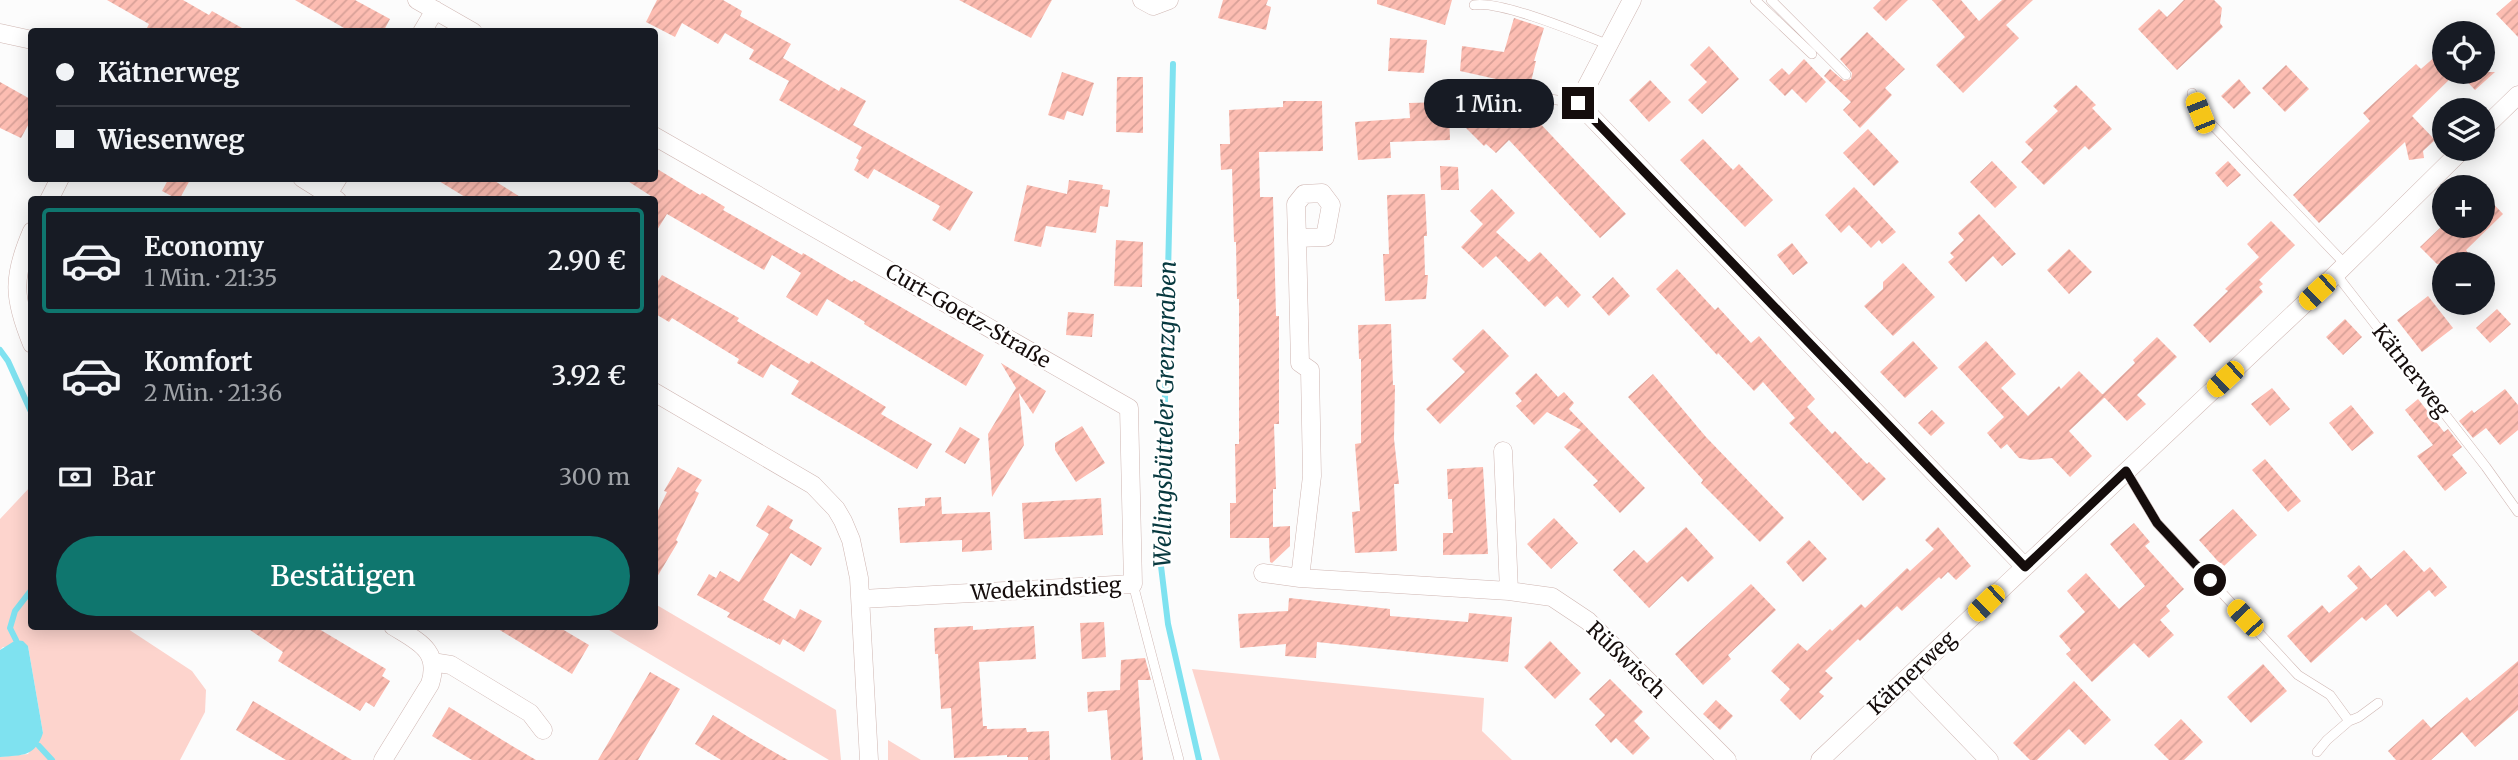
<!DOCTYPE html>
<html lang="de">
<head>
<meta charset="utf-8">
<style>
	:root { --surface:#171b24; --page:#242831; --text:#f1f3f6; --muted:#9ea1a6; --line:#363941; --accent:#0f766e }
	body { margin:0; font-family:Merriweather,serif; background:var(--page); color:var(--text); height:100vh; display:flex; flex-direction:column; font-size:26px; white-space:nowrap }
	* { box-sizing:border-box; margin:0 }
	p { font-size:23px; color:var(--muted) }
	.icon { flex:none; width:38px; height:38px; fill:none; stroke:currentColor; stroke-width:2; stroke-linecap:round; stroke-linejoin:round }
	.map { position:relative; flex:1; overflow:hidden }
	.drawer { position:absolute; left:28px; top:196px; width:630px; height:434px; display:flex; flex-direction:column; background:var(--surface); border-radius:7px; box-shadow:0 4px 18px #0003 }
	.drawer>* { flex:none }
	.banner { position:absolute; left:28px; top:28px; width:630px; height:154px; border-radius:7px; box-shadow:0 4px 18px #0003; display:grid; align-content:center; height:154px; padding:0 28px; background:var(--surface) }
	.tools { position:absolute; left:2432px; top:21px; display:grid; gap:14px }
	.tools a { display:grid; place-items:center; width:63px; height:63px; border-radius:50%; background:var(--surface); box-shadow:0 4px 18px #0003; font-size:35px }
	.end { position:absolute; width:32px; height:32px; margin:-16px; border:9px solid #150d0c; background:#fff; box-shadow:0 0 0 4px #fff }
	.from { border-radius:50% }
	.bubble { position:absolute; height:49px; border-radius:24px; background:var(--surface); box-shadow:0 4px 18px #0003; font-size:23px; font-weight:600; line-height:49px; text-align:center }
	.car { position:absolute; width:21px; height:42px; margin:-21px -10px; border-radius:9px; box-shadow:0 0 5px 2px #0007; background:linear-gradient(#f5c518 24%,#345 0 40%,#f5c518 0 76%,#345 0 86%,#f5c518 0) }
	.banner b { display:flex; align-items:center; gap:24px; height:66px; font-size:26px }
	.banner b+b { border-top:2px solid var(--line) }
	.banner i { width:18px; height:18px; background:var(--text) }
	ul { padding:12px 0 0; list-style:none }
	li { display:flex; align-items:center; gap:21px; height:105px; margin:0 14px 10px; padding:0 14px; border:4px solid transparent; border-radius:7px }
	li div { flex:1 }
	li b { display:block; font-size:26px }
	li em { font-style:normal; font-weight:600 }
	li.on { border-color:var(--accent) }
	li>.icon { width:63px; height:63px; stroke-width:1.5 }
	.pay { display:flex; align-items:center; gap:18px; height:77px; padding:0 28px; font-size:26px }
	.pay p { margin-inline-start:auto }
	.cta { display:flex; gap:14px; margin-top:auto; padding:14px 28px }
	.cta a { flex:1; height:80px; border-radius:42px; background:var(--accent); color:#fff; font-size:28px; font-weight:600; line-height:80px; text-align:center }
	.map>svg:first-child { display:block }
	.green { fill:#fdd4cd }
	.water { fill:#7fe2f0 }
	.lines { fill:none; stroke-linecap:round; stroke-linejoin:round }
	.stream { stroke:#7fe2f0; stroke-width:6 }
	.building { fill:url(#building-hatch) }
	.lane-casing { stroke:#cfb6b2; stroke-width:10 }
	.street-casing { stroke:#cfb6b2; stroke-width:19 }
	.lane { stroke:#fff; stroke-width:9 }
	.street { stroke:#fff; stroke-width:18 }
	.route { stroke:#150d0c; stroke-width:9 }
	.labels { text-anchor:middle; stroke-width:5; stroke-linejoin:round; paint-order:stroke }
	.street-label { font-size:21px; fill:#150d0c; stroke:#fff }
	.water-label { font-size:23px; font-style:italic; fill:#07393f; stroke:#fff }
</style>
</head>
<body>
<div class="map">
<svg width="2518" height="760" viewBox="0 0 2518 760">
	<defs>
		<pattern id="building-hatch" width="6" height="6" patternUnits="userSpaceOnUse" patternTransform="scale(1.75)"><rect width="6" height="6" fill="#fdbdb2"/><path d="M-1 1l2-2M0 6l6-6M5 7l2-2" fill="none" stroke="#d8a198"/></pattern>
	</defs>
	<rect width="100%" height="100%" fill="#fcfcfc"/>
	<path class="green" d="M31,486L32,626L125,627L192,671L206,690L205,712L180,760H0V757L28,754L43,733L28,646L3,647L0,650V519Z
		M655,604L836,710L841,760H829L604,627L654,626Z
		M1192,669L1484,698L1482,731L1512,760H1220Z
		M888,740L921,760H888Z"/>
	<path class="water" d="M16,640L23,641L28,646L43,733C35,757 23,755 0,757V650Z"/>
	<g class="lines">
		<path class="stream" d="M1173,64L1161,566L1168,624L1199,760
			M0,350L8,361L32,414
			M16,640L10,628L15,611L32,589
			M39,746L52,760"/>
	</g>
	<path class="building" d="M107,0H183L209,15L212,11L249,32H145L149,24Z
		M295,0H355L390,19L383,32H351Z
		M657,0H723L742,11L740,16L791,44L783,58L839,91L841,87L866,101L853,125L973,192L950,231L932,220L940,206L874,169L868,179L854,170L859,160L856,158L862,147L779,100L789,81L749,59L754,50L725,33L718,44L682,23L675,37L646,22Z
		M959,0H1052L1031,38Z
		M1223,0H1268L1266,5L1271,7L1266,30L1218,18Z
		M1377,0H1452L1445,25L1377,4Z
		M1881,0H1908L1886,21L1873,8Z
		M1932,0H1961L1979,21L2002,0H2033L2006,25L2019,38L1963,93L1936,65L1965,37Z
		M2184,0H2214L2222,8L2220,23L2223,27L2177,70L2138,29L2159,9L2167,17Z
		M2512,0H2518V37L2496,14Z
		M1514,18L1544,28L1534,61H1536L1530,86L1515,83V80L1496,79L1460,71L1462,46L1504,52Z
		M1867,32L1905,69L1885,88L1892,95L1860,128L1843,110L1851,102L1824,76L1830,69L1844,81L1851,79L1852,73L1840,59Z
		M1390,38L1427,40L1424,73L1388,71Z
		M1709,46L1739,79L1702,114L1688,100L1707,82L1690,65Z
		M2445,48V72H2457L2412,116L2435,140L2423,151L2424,158L2409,160L2405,142L2319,223L2293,195L2370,121L2363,113L2416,64L2421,69Z
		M1804,59L1826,82L1806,103L1792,89L1785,96L1769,80L1782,68L1789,75Z
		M2286,65L2309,89L2285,112L2262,88Z
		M1062,72L1094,83L1083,116L1067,111L1064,120L1048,115Z
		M2458,72H2495L2475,90Z
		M1117,77H1143V133L1116,132Z
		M2239,79L2251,93L2234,109L2221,96Z
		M1650,80L1671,102L1649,122L1629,100Z
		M0,82L32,100V118L21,138L0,128Z
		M2076,85L2096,105L2092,108L2112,129L2089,150L2085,146L2044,185L2021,162L2033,150L2025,142L2058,111L2053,106Z
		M1283,101H1322L1323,151L1259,152L1260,197H1273L1276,316H1279V424H1274L1276,489H1273V527L1290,526V546L1272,563L1270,562L1269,538H1230V503H1236L1235,444H1239V299H1237L1236,242H1234L1232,169L1221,170L1220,144H1230L1229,110L1283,107Z
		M1483,101H1495L1521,128L1533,116L1626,214L1600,238L1509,140L1496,153L1486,144L1484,146L1449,111L1450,140L1390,142L1391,158L1358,160L1355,122L1410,118L1409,103Z
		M1868,129L1899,162L1874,186L1843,153Z
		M1703,139L1733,170L1739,164L1773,200L1745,227L1680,160Z
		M1992,161L2017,187L1995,208L1970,182Z
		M2228,161L2241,175L2227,187L2215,173Z
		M1440,166L1458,167L1459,190H1441Z
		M654,167L700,195L702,193L725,207L723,210L802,255L803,253L852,282L854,280L984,355L966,386L864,324L865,322L827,299L817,316L786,297L801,273L772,255L764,270L667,214L654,235V198L623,178H654Z
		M169,178H191L179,200L162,191Z
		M434,178H490L525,200H470Z
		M1069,180L1103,185L1102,189L1110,190L1108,207L1100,206L1096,233L1046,226L1041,247L1014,241L1027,185L1067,194Z
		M1854,187L1896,232L1882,244L1879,240L1871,248L1849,225L1841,233L1825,215Z
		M1492,189L1515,213L1496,232L1529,262L1540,252L1581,295L1568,308L1557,296L1545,307L1496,256L1483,268L1461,247L1483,224L1470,211Z
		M2483,193L2503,214L2466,250L2468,253L2456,264H2437L2420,247L2442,226H2483Z
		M1425,194L1427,236H1424L1425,275H1428L1426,299L1385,301L1383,254H1389L1387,195Z
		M1979,214L2016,254L2002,266L1993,256L1966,282L1948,262L1954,257L1950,253L1964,240L1958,233Z
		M2271,221L2295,245L2259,280L2263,284L2259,287L2263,292L2210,343L2193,325L2228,291L2225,289L2259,257L2247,244Z
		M1116,240L1143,242L1142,287L1114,286Z
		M1792,243L1808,263L1793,275L1777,255Z
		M2069,249L2092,272L2069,294L2047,270Z
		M1903,263L1935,297L1893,336L1864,306L1883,289V282Z
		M1677,269L1715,310L1718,307L1751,343L1759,336L1815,399L1807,407L1832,434L1835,431L1867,464L1869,462L1886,479L1863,501L1789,423L1795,418L1763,382L1754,391L1718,353L1717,355L1656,289Z
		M662,275L739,318L737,321L809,364L811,361L886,407L881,414L932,444L917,469L791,394L799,381L771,364L763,378L737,363L739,359L672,318L669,322L654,313V287Z
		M1613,277L1630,296L1609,316L1592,297Z
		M2428,296L2453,328L2422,352L2397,320Z
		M2497,309L2511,324L2490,343L2476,328Z
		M1068,312L1094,314L1092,337L1066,335Z
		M2345,319L2362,337L2343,355L2326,337Z
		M1391,324L1393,385H1395L1394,439L1399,484H1394L1397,551L1355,553L1352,512L1360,511L1355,444L1361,443V359H1359L1358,325Z
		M1483,329L1509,356L1440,424L1426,409L1465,372L1452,359Z
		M2157,337L2177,357L2137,395L2146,404L2127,421L2102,395L2135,363L2133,360Z
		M1913,341L1938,368L1905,398L1880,372Z
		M1986,341L2016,374L2001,388L2028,416L2059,386L2061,389L2079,371L2105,397L2069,431L2092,456L2070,477L2052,458L2031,460L2019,458L2007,444L2001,449L1987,433L2004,417L1958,367Z
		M1001,363L1046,391L1033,414L1019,393L1024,445L992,497L988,434L1016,388Z
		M1536,373L1558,397L1564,392L1574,403L1569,409L1645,488L1620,513L1593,485L1598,481L1564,447L1581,430L1547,412L1534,425L1516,406L1522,401L1515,393Z
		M1653,374L1706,437L1784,518L1760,542L1701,483L1703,480L1628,397Z
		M2272,388L2290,409L2270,426L2251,404Z
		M2505,389L2518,405V430L2500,445L2486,428L2473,438L2459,421L2472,410L2474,413Z
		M2418,399L2444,432L2448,429L2462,447L2452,455L2467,473L2445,491L2417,456L2433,445L2405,410Z
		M2351,405L2374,433L2352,451L2329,423Z
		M1932,410L1945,423L1931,436L1918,423Z
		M1082,426L1105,463L1076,482L1055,450V443Z
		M960,427L980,439L965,464L945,452Z
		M2265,459L2301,501L2288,512L2252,470Z
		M678,467L702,480L695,491L699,493L676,540L678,542L654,582V519L667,492L664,491Z
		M1483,467L1488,554L1443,555V533H1453L1452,499H1448L1447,469Z
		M941,497L942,514L990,512L992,550L962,552V540L900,543L898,508L925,506V498Z
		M1101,498L1103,535L1024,539L1022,503Z
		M768,505L793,520L789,528L822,548L811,566L791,553L763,600L795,619L800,609L822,621L804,652L783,639L780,645L768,638V639L727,617L730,613L697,595L709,574L716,578L720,571L739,582L769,534L756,526Z
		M2233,509L2257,535L2223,567L2199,540Z
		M1554,518L1578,543L1551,569L1527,544Z
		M2134,523L2150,542L2145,546L2184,589L2166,606L2170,611L2160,620L2174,635L2149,658L2134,643L2092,682L2066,654L2071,650L2059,636L2085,612L2067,591L2086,573L2119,609L2145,586L2110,544Z
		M1686,527L1714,558L1688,582L1682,576L1649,608L1613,570L1634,550L1647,563Z
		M1938,527L1971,566L1956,580L1948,572L1941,579L1939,577L1902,611L1897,606L1860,641L1858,639L1825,671L1833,678L1819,692L1824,696L1800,720L1780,700L1790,689L1771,671L1798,643L1807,651L1830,629L1832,631L1861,604L1865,608L1907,568L1910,571L1934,549L1925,540Z
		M1809,540L1827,559L1803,582L1786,562Z
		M2404,550L2424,572L2430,567L2447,587L2435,597L2429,590L2397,617L2386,604L2366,621L2362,617L2311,663L2287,636L2322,605L2329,613L2358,588L2347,576L2359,565L2371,579Z
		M1751,584L1776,610L1728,655L1731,659L1703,685L1675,654Z
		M1289,598L1390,609V616L1468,622L1469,613L1512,617L1508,662L1317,642L1316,658L1285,656L1286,644L1240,648L1238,614L1288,611Z
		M1104,622L1106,657L1082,659L1080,623Z
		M244,626H314L386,669L382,676L390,681L374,707L366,702L360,711L278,661L283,652Z
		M493,626H557L589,645L572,674Z
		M973,626V630L1034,626L1036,659L979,662L983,726H987V729L1026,728L1027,732L1049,731L1050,760H1028V757H1007V755L954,758L951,708L941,709L938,654H935L934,628Z
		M1550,641L1581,673L1555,699L1524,667Z
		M1145,658L1151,680H1138L1143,760H1111L1107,710L1088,712L1087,692L1120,690L1121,660Z
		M2518,661V710L2475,747L2462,732L2431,760H2396L2388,751L2423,719L2431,728L2467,697L2470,701Z
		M2263,664L2287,691L2251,723L2227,697Z
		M650,672L680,689L638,760H598Z
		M1610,679L1643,712L1634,721L1650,738L1633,755L1616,738L1611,743L1595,725L1605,715L1589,699Z
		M2074,681L2111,720L2085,745L2069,729L2037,760H2030L2013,743Z
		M1716,700L1733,716L1720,730L1703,714Z
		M253,701L305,732L352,760H286L236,730Z
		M449,707L504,741L536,760H472L432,736Z
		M713,715L750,738L788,760H721L695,744Z
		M2181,719L2203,742L2184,760H2169L2154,745Z"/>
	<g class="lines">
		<defs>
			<path id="lane" d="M1755,0L1812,54
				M1771,0L1846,75
				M1474,5C1500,0 1581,34 1609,45
				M2192,93L2200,112L2346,265
				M1487,96L1500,92L1578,103
				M2336,274L2486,467L2518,512
				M2126,471L2157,523L2298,675L2330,695L2349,721L2327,740L2317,752
				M1133,584L1179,760
				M2349,721L2359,717L2378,703"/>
			<path id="street" d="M417,0L473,32
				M1142,0L1153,6L1169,0
				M1632,0L1578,103L2025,567
				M422,32L435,10
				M0,33L32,40
				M2483,129L2518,95
				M654,136L1129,408L1133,584L862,599
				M302,178L337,200
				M328,194L338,178
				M49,200L60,178
				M32,231C12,277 13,298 32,344
				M1297,238L1296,204L1304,194L1322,193L1331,205L1325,237L1297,238L1300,363L1310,370L1312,476L1300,578
				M654,392L813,485L836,509L843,521L851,540L859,578L869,760
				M1503,451L1509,591
				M1263,573L1300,578L1509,591L1552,597L1588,621L1727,760
				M432,662L451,665L530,713L543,730
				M1909,677L1989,760
				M383,760L430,684C441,650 417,641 393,626
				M1820,760L2336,274L2463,149"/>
		</defs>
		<use href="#lane" class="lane-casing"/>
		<use href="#street" class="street-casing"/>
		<use href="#lane" class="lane"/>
		<use href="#street" class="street"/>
	</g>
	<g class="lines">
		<path class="route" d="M1578,103L2025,567L2126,471L2157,523L2210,580"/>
	</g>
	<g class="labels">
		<g class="street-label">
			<text transform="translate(968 316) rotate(30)" y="7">Curt-Goetz-Straße</text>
			<text transform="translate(2411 371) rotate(52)" y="7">Kätnerweg</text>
			<text transform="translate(1046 589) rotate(-3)" y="7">Wedekindstieg</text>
			<text transform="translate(1626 660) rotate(44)" y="7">Rüßwisch</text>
			<text transform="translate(1912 673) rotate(-43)" y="7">Kätnerweg</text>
		</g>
		<g class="water-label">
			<text transform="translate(1165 414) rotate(-89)" y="8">Wellingsbütteler Grenzgraben</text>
		</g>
	</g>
</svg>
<div class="tools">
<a><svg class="icon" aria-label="locate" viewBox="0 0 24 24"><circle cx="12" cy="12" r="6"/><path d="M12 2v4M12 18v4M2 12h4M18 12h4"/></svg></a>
<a><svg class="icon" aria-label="layers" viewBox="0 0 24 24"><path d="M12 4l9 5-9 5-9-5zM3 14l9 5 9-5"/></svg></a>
<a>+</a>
<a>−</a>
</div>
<i class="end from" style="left:2210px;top:580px"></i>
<i class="end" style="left:1578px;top:103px"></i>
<div class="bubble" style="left:1424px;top:79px;width:130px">1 Min.</div>
<i class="car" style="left:2200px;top:113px;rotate:338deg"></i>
<i class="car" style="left:2317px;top:292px;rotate:227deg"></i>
<i class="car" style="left:2225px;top:379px;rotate:227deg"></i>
<i class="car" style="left:1986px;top:603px;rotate:226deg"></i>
<i class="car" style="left:2245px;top:618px;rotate:317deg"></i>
<div class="banner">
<b><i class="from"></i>Kätnerweg</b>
<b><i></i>Wiesenweg</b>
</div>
<section class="drawer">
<ul>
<li class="on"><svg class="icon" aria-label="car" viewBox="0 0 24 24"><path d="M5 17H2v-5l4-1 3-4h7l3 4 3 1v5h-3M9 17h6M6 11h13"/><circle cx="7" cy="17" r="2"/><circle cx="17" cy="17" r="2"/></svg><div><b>Economy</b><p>1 Min. · 21:35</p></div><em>2.90 €</em></li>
<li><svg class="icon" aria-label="car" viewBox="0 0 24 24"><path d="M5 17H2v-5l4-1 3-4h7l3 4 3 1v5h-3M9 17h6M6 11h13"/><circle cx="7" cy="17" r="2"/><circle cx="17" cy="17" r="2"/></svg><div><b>Komfort</b><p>2 Min. · 21:36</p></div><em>3.92 €</em></li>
</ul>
<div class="pay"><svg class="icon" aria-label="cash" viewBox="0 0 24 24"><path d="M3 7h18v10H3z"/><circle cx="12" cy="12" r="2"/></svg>Bar<p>300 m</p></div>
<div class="cta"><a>Bestätigen</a></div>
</section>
</div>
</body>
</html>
